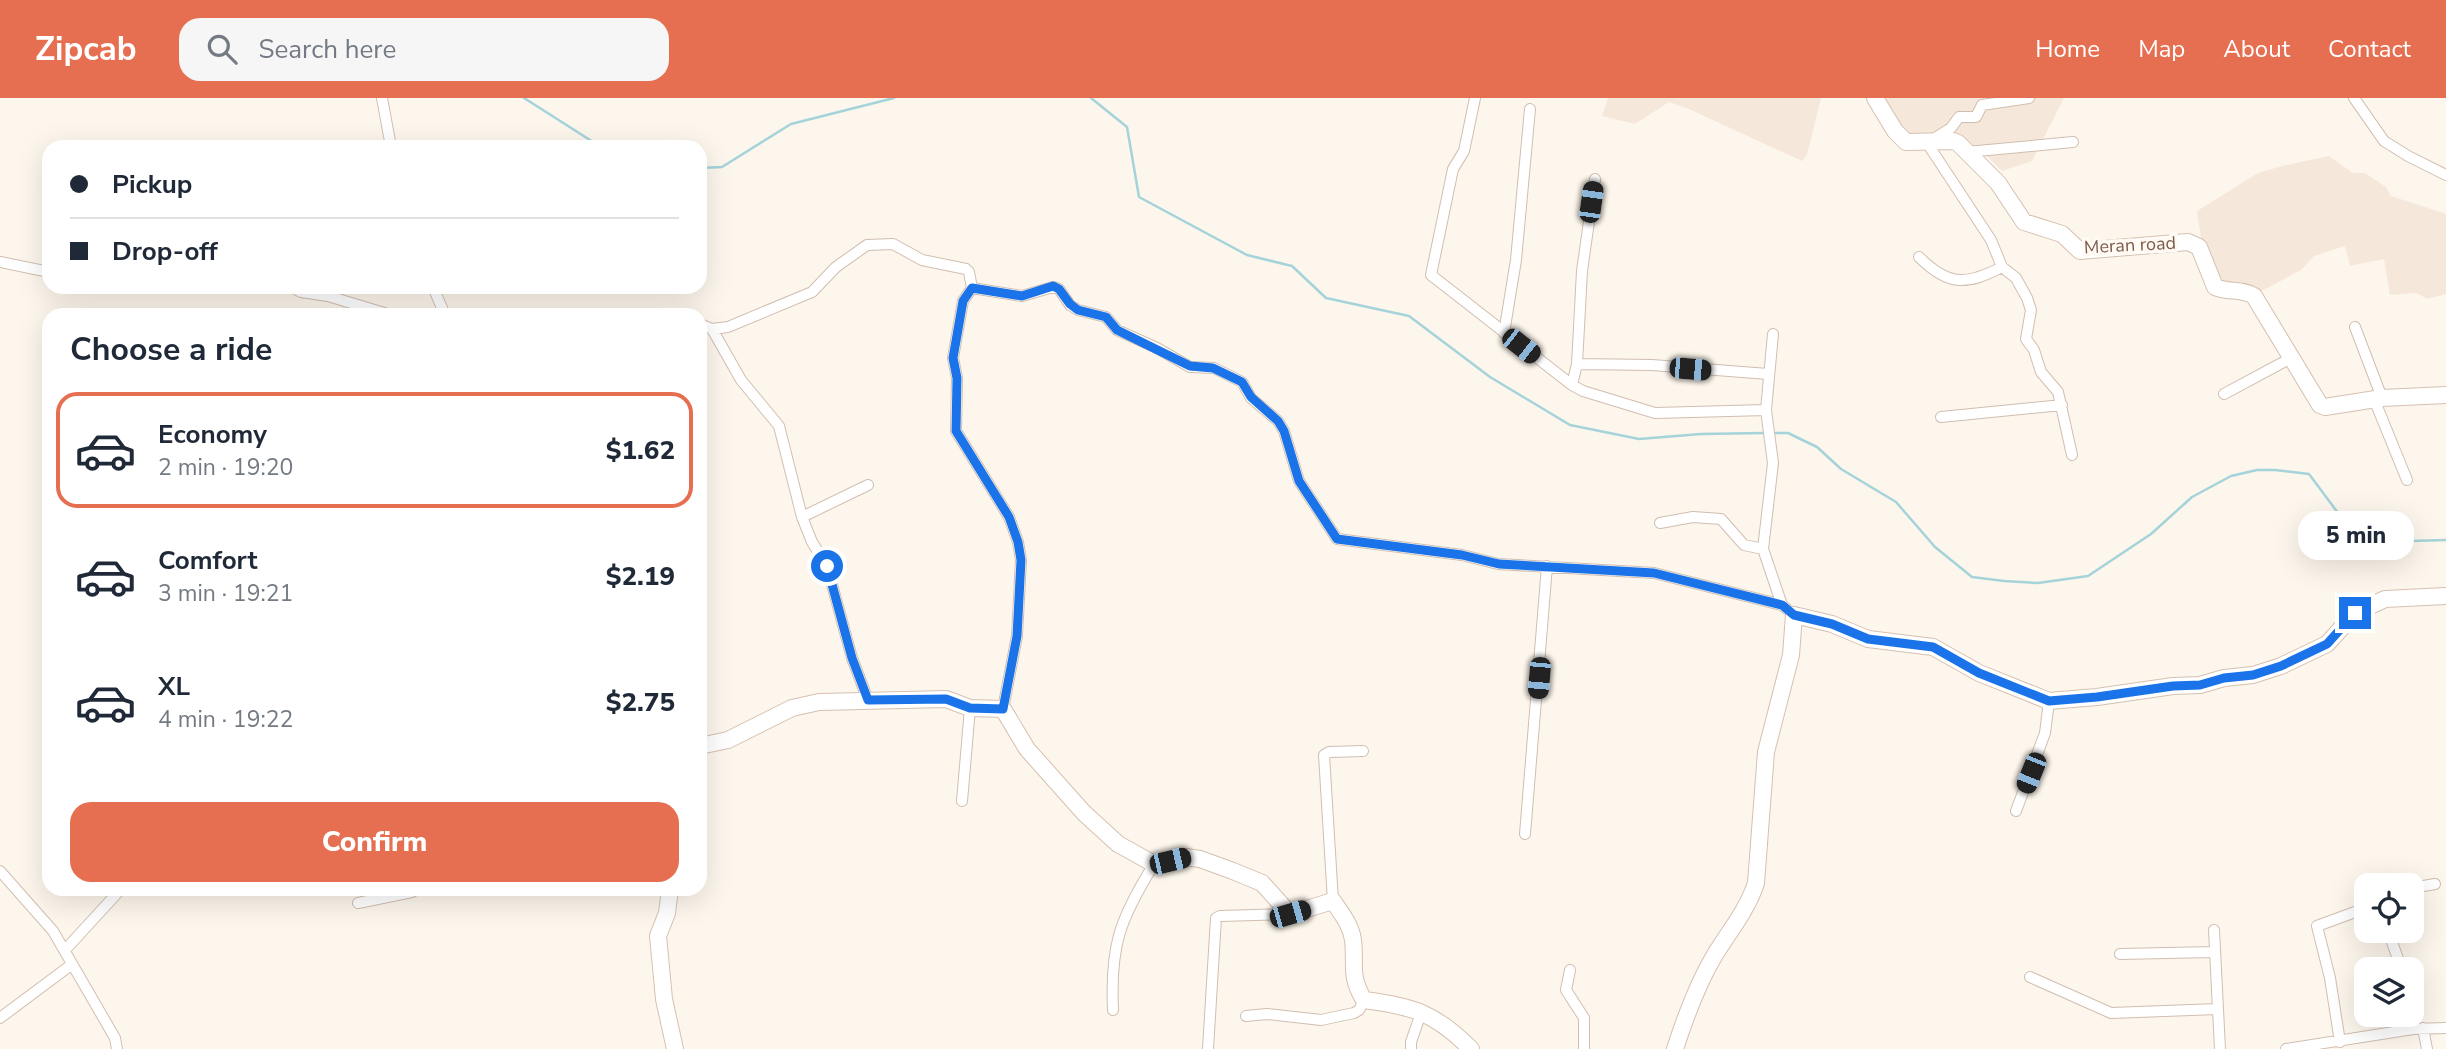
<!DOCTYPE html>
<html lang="en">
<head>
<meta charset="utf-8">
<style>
	:root { --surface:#fff; --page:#f6f6f7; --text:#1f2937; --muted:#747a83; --line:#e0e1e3; --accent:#e76f51 }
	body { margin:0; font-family:"Nunito Sans",sans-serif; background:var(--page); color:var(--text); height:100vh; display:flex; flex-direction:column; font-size:26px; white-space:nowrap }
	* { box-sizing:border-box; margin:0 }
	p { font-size:23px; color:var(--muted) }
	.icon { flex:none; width:38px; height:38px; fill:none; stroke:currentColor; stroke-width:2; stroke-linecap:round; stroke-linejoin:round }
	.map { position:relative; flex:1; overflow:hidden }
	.details { position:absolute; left:42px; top:210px; width:665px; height:588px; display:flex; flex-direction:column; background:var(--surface); border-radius:21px; box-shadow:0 7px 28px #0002 }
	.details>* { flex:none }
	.guide { position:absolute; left:42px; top:42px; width:665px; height:154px; border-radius:21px; box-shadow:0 7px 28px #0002; display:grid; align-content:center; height:154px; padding:0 28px; background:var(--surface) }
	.tools { position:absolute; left:2354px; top:775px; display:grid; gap:14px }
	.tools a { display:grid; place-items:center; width:70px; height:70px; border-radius:14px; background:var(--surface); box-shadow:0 7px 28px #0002; font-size:35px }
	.end { position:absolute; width:32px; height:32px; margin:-16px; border:9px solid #1a73e8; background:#fff; box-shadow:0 0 0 4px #fff }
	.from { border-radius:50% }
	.bubble { position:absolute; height:49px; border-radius:21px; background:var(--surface); box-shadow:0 7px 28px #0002; font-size:23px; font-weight:800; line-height:49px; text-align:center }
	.car { position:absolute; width:21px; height:42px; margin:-21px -10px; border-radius:9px; box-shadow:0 0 5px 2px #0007; background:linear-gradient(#222 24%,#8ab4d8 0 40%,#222 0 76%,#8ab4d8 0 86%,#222 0) }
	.guide b { display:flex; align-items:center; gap:24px; height:66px; font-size:26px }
	.guide b+b { border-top:2px solid var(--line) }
	.guide i { width:18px; height:18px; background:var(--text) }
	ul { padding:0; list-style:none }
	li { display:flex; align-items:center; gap:21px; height:116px; margin:0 14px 10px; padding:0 14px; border:4px solid transparent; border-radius:21px }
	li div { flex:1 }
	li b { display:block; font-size:26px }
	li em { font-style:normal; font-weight:800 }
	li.selected { border-color:var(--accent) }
	li>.icon { width:63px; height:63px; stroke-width:1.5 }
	h2 { padding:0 28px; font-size:32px; line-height:84px }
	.cta { display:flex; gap:14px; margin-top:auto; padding:14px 28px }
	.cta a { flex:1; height:80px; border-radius:21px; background:var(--accent); color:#fff; font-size:28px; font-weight:800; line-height:80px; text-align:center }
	header { display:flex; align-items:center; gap:42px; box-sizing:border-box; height:98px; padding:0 35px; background:var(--accent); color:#fff }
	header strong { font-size:33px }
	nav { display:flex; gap:38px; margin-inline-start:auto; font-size:24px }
	.search { width:490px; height:63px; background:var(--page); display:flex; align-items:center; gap:18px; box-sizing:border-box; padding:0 24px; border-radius:21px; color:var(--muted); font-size:26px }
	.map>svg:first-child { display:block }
	.residential { fill:#f5e8da }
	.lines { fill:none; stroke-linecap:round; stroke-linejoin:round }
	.stream { stroke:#a5d3da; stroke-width:2.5 }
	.street-casing { stroke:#d1beb0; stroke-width:12 }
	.secondary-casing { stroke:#d6c0b0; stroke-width:18 }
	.street { stroke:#fff; stroke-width:10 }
	.secondary { stroke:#fff; stroke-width:16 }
	.route { stroke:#1a73e8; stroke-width:9 }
	.labels { text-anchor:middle; stroke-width:7; stroke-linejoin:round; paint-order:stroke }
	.street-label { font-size:18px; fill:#7a5c4d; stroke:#fffaf3 }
</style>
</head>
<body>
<header>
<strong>Zipcab</strong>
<div class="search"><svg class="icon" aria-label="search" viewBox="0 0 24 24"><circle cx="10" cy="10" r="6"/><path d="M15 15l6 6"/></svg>Search here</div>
<nav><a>Home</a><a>Map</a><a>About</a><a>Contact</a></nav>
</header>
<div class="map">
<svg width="2446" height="951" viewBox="0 0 2446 951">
	<rect width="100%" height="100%" fill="#fdf6ec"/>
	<path class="residential" d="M1608,0H1821L1807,57L1802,63L1689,11L1669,4L1635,26L1602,18Z
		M1877,0H2064L2032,63L2002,73L1977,48L1907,42Z
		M2329,58L2353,75H2365L2386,89L2391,98L2446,116V196L2427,201L2417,195L2390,197L2384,161L2350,168L2345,148L2314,158L2301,172L2258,195L2234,197L2204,160L2197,113L2258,75L2286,67Z"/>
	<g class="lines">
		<path class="stream" d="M524,0L601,49
			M1091,0L1127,29L1139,99L1247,157L1292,168L1326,200L1409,218L1490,279L1570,327L1639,341L1701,336L1765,335
			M700,70L722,69L791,26L894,0
			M1771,335H1788L1817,349L1841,371L1896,404L1935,449L1972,479L2004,483L2038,485L2088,478L2151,436L2192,399L2231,378L2257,372H2275L2309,376L2347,427L2375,444L2446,442"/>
		<defs>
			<path id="street" d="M382,0L391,49
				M1475,0L1464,53L1453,71L1431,177L1572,287L1583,293L1655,315L1766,312
				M2029,0L1982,7L1976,19H1959L1951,30L1927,45L1991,142L2002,169L2016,180L2027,200L2031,212L2026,241L2034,252L2041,274L2058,294L2072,357
				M2354,0L2384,43L2408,58L2446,77
				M1967,54L2073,44
				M1919,159C1949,189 1967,187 2002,169
				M0,164L49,174
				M291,189L301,194L328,198L391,217
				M433,189L445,217
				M972,190L963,203L953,260L957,280L956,333L1009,419L1018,444L1021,462L1017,538L1003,611
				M700,226L712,231L728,229L812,194L836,169L867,147L893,146L922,162L966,171L969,174L972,190L1022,198L1053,189L1059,191L1070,207L1078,212L1106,219L1117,232L1157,250L1190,269L1214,270L1242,284L1251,300L1278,323L1284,333L1299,383L1337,441L1462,457L1498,466L1654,475L1782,507L1794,517
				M2355,229L2382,300
				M712,231L741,282L779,328L802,419L812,444L827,468L852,560L868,602
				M1504,235L1516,162L1530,11
				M1773,236L1766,312L1773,365L1763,451L1782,507
				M1577,266L1652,267L1768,276
				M1572,287L1577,266L1582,173L1595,81
				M2224,296L2291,260
				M2374,301L2407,382
				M1941,319L2062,307
				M802,419L868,387
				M1660,425L1693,419L1721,421L1744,447L1763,451
				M962,703L970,610
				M2016,713L2045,635L2049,603
				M1525,736L1547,468
				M0,773L53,833L115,940L117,951
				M2412,790L2435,786
				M1333,803L1324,657L1329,654L1363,653
				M358,805L412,794L417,791
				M2214,832L2220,951
				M2388,833L2402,872
				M65,852L121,791
				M2120,856L2215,854
				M1570,872L1566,892L1584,920V951
				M2030,879L2111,915L2218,911
				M1113,912C1110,847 1120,821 1154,766
				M1246,918L1267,916L1321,922L1354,915L1359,912L1364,902
				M0,920L71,867
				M2423,930L2427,951
				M2340,944L2330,880L2317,828L2366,810
				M1208,951L1216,820L1220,818L1290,816
				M1411,951V944L1421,915
				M2286,951L2413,931L2446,930"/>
			<path id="secondary" d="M1875,0L1895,33L1906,44L1953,43L1958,45L1998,85L2024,124L2062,136L2080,153L2188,144L2199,149L2215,189C2228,195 2241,190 2254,198L2320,307L2325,309L2382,300L2446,297
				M700,648L728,642L792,610L819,604L946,601L970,610L1003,611L1027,651L1084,715L1118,746L1154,766L1186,759L1200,761L1233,773L1262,785L1290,816L1333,803C1341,815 1351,827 1353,842C1356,868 1349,877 1364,902C1413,908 1435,915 1471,951
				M670,791L667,815L658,838L664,901L675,951
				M1675,951C1685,920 1696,889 1713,860C1727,836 1747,813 1756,785L1766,654L1791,557L1794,517L1832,526L1868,541L1933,549L1979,575L2049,603L2097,599L2173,588L2200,587L2224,580L2253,577L2281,568L2327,546L2355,515L2385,501L2446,498"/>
		</defs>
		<use href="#street" class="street-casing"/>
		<use href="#secondary" class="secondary-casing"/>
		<use href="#street" class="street"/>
		<use href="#secondary" class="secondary"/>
	</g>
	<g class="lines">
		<path class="route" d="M827,468L852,560L868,602L946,601L970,610L1003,611L1017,538L1021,462L1018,444L1009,419L956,333L957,280L953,260L963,203L972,190L1022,198L1053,188L1059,191L1070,206L1078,212L1106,219L1117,232L1190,268L1213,270L1242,284L1251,299L1278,323L1284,333L1299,383L1337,441L1462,457L1499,466L1654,475L1782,507L1794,517L1832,526L1868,541L1933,549L1979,575L2049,603L2097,599L2173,588L2200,587L2224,580L2253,577L2281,568L2327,546L2355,515"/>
	</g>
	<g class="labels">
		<g class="street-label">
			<text transform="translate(2130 147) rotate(-3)" y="6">Meran road</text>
		</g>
	</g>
</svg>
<div class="tools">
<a><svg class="icon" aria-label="locate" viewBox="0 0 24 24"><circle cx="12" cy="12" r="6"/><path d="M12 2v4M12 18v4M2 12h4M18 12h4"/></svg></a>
<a><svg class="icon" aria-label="layers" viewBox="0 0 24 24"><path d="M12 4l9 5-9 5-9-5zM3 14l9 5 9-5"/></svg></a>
</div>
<i class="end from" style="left:827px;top:468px"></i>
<i class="end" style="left:2355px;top:515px"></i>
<div class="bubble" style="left:2298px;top:413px;width:116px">5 min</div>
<i class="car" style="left:1591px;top:104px;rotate:8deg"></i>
<i class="car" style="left:1521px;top:248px;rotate:128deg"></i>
<i class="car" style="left:1690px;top:271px;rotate:95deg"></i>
<i class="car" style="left:1539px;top:580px;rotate:185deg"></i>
<i class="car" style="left:2031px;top:675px;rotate:202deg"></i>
<i class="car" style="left:1170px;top:763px;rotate:77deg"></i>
<i class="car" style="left:1290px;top:816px;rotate:74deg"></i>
<div class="guide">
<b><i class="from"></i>Pickup</b>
<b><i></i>Drop-off</b>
</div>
<section class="details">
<h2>Choose a ride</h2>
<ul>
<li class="selected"><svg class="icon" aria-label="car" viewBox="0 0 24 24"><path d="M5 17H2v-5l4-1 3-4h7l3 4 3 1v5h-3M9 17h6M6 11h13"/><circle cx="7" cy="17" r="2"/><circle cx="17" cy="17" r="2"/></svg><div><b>Economy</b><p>2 min · 19:20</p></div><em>$1.62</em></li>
<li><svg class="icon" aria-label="car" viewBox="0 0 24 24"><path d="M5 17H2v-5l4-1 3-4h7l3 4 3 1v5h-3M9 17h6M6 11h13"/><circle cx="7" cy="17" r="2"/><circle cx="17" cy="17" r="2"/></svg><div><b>Comfort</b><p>3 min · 19:21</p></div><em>$2.19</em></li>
<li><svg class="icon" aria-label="car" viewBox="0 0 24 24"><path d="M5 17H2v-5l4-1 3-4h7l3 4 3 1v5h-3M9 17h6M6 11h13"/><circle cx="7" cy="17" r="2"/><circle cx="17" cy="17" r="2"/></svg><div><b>XL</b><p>4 min · 19:22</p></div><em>$2.75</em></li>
</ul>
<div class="cta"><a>Confirm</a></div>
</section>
</div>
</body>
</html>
